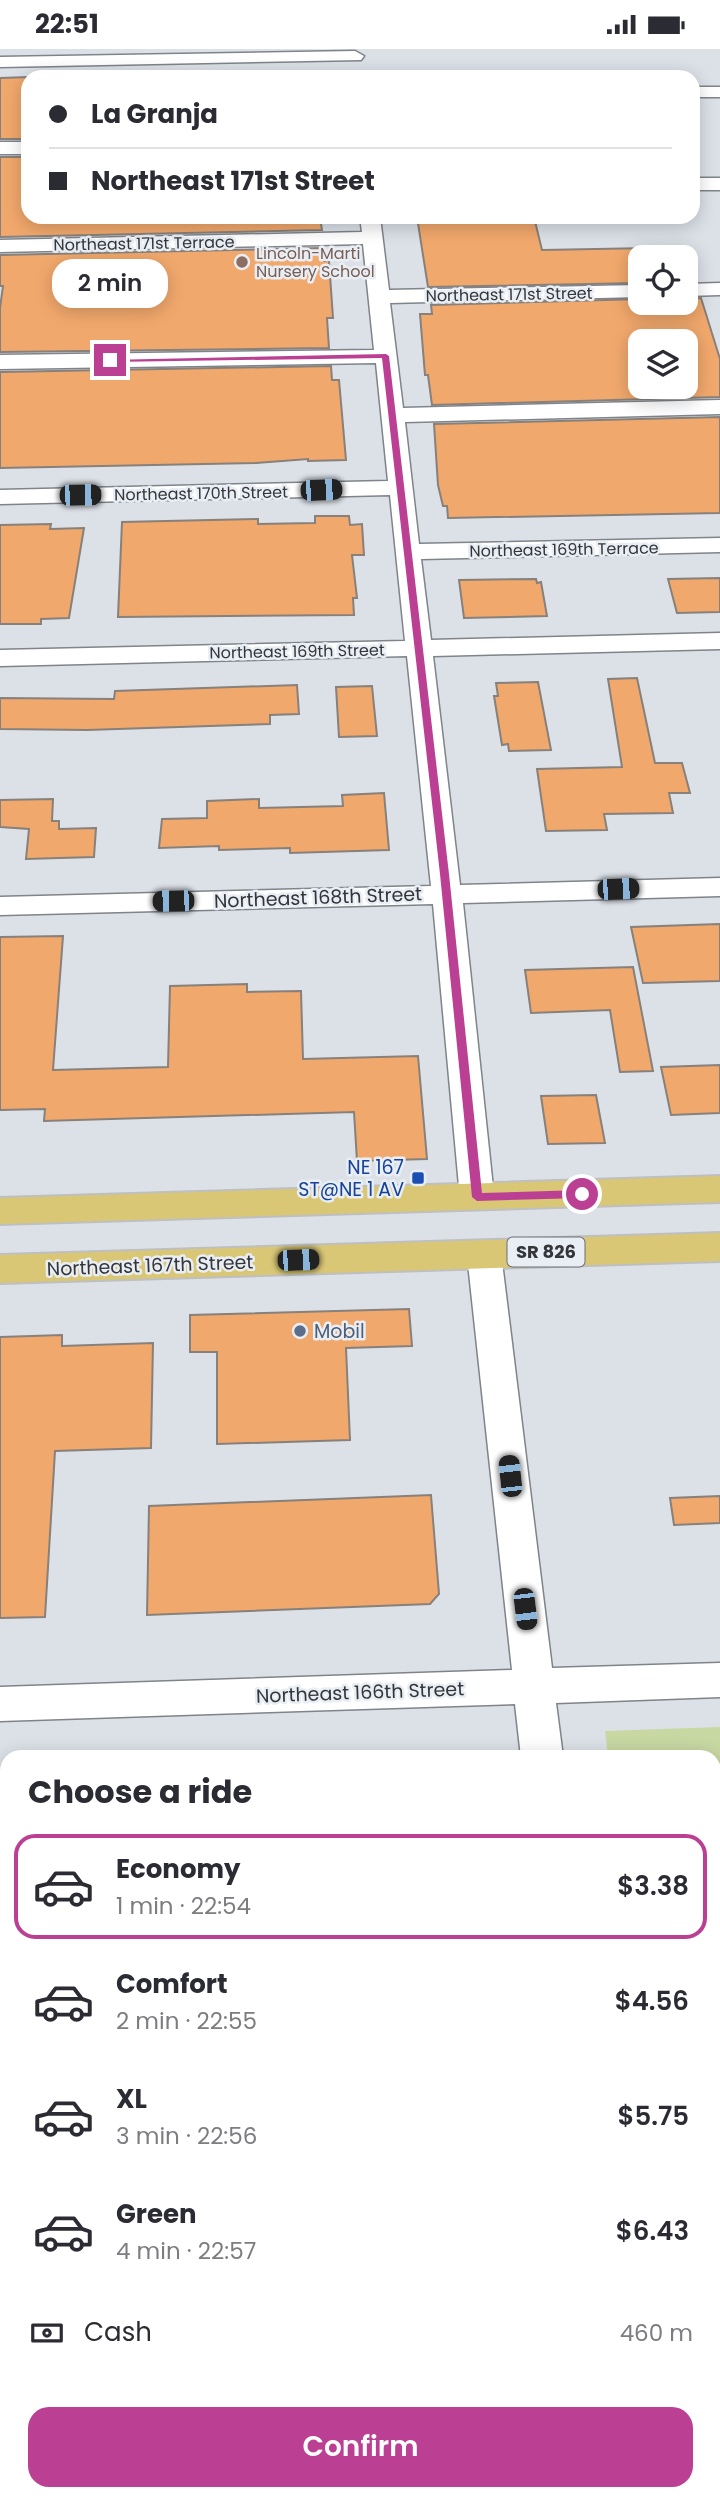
<!DOCTYPE html>
<html lang="en">
<head>
<meta charset="utf-8">
<style>
	:root { --surface:#fff; --page:#f2f2f3; --text:#2b2b33; --muted:#7c7c81; --line:#e1e1e2; --accent:#bb4093 }
	body { margin:0; font-family:Poppins,sans-serif; background:var(--page); color:var(--text); height:100vh; display:flex; flex-direction:column; font-size:26px; white-space:nowrap }
	* { box-sizing:border-box; margin:0 }
	p { font-size:23px; color:var(--muted) }
	.icon { flex:none; width:38px; height:38px; fill:none; stroke:currentColor; stroke-width:2; stroke-linecap:round; stroke-linejoin:round }
	.map { position:relative; flex:1; overflow:hidden }
	.panel { position:absolute; left:0px; top:1701px; width:721px; height:751px; display:flex; flex-direction:column; background:var(--surface); border-radius:21px 21px 0 0; box-shadow:0 4px 18px #0003 }
	.panel>* { flex:none }
	.top-card { position:absolute; left:21px; top:21px; width:679px; height:154px; border-radius:21px; box-shadow:0 4px 18px #0003; display:grid; align-content:center; height:154px; padding:0 28px; background:var(--surface) }
	.controls { position:absolute; left:628px; top:196px; display:grid; gap:14px }
	.controls a { display:grid; place-items:center; width:70px; height:70px; border-radius:14px; background:var(--surface); box-shadow:0 4px 18px #0003; font-size:35px }
	.end { position:absolute; width:32px; height:32px; margin:-16px; border:9px solid #bb4093; background:#fff; box-shadow:0 0 0 4px #fff }
	.from { border-radius:50% }
	.bubble { position:absolute; height:49px; border-radius:21px; background:var(--surface); box-shadow:0 4px 18px #0003; font-size:23px; font-weight:600; line-height:49px; text-align:center }
	.car { position:absolute; width:21px; height:42px; margin:-21px -10px; border-radius:9px; box-shadow:0 0 5px 2px #0007; background:linear-gradient(#222 24%,#8ab4d8 0 40%,#222 0 76%,#8ab4d8 0 86%,#222 0) }
	.top-card b { display:flex; align-items:center; gap:24px; height:66px; font-size:26px }
	.top-card b+b { border-top:2px solid var(--line) }
	.top-card i { width:18px; height:18px; background:var(--text) }
	ul { padding:0; list-style:none }
	li { display:flex; align-items:center; gap:21px; height:105px; margin:0 14px 10px; padding:0 14px; border:4px solid transparent; border-radius:21px }
	li div { flex:1 }
	li b { display:block; font-size:26px }
	li em { font-style:normal; font-weight:600 }
	li.active { border-color:var(--accent) }
	li>.icon { width:63px; height:63px; stroke-width:1.5 }
	h2 { padding:0 28px; font-size:32px; line-height:84px }
	.pay { display:flex; align-items:center; gap:18px; height:77px; padding:0 28px; font-size:26px }
	.pay p { margin-inline-start:auto }
	.action { display:flex; gap:14px; margin-top:auto; padding:14px 28px }
	.action a { flex:1; height:80px; border-radius:21px; background:var(--accent); color:#fff; font-size:28px; font-weight:600; line-height:80px; text-align:center }
	.status { display:flex; justify-content:space-between; align-items:center; height:49px; padding:0 35px; background:var(--surface); direction:ltr }
	.status svg { height:19px; fill:currentColor }
	.map>svg:first-child { display:block }
	.green { fill:#c8d8a3 }
	.building { fill:#f1a86c; stroke:#87807b; stroke-width:2; fill-rule:evenodd }
	.lines { fill:none; stroke-linecap:round; stroke-linejoin:round }
	.minor-casing { stroke:#7f848a; stroke-width:3 }
	.major-casing { stroke:#bebfc0; stroke-width:4 }
	.minor { fill:#fff; fill-rule:evenodd }
	.major { fill:#d9c776; fill-rule:evenodd }
	.route { fill:#bb4093 }
	.education-dot { fill:#8d6e63; stroke:#e9eef5; stroke-width:2.5 }
	.transit-dot { fill:#1a4fb4; stroke:#e9eef5; stroke-width:2.5 }
	.service-dot { fill:#5c6f8a; stroke:#e9eef5; stroke-width:2.5 }
	.labels { text-anchor:middle; stroke-width:5; stroke-linejoin:round; paint-order:stroke }
	.far-street-label { font-size:16px; fill:#343639; stroke:#e9eef5 }
	.far-education-label { font-size:16px; fill:#785e54; stroke:#e9eef5; text-anchor:start }
	.shield { fill:#e9eef5; stroke:#6a6d71; stroke-width:2 }
	.shield-label { font-size:18px; font-weight:bold; fill:#343639 }
	.street-label { font-size:19px; fill:#343639; stroke:#e9eef5 }
	.transit-label { font-size:19px; fill:#164399; stroke:#e9eef5; text-anchor:end }
	.service-label { font-size:19px; fill:#4e5e75; stroke:#e9eef5; text-anchor:start }
</style>
</head>
<body>
<div class="status"><b>22:51</b><svg viewBox="0 0 49 12"><path d="M0 12V9h3v3zM5 12V6h3v6zM10 12V3h3v9zM15 12V0h3v12zM26 1h20v11H26zM47 4h2v5h-2z"/></svg></div>
<div class="map">
<svg width="720" height="2451" viewBox="0 0 720 2451">
	<rect width="100%" height="100%" fill="#dce1e8"/>
	<path class="green" d="M720,1678V1985H714V1708H608L605,1682Z"/>
	<path class="building" d="M28,28V90H0V29Z
		M0,108H28V168H320L322,181L0,188Z
		M417,168H534L542,201L649,199L650,204H687L696,232H686V208H640V234L428,238Z
		M323,199L324,212H329L333,269H327L329,299L0,303V259L3,237H0V206Z
		M701,249L720,310V348L432,356L428,326H425L420,265H432L431,256L640,250V254H686V250ZM640,292H686V338H640Z
		M331,317L332,331H339L346,411L308,412V410L256,414L0,419V323Z
		M720,368V464L448,469L447,457H443L438,436L434,375Z
		M315,467H349L350,476L362,475L364,506H352L357,549H353L354,566L118,568L122,473L258,470V475L315,474Z
		M51,475L50,480L84,479L69,569L41,570V575H0V476Z
		M720,529V563L677,564L668,530Z
		M536,530L537,534L541,533L547,567L464,569L459,531Z
		M637,629L655,714H682L690,744H669L673,764L604,765L607,781L546,782L537,720L622,718L608,630Z
		M538,633L551,701L509,702L508,695L502,696L494,647H498L496,634Z
		M297,636L299,665L270,666V675L87,681L0,680V649L114,650L115,642Z
		M372,637L377,687L339,688L336,638Z
		M384,744L389,801L290,804V799L219,801V797L159,799L162,770L207,769V752L259,750V759L343,757L342,746Z
		M53,750L52,772H59V780L96,779L94,808L26,810L29,780L0,778V751Z
		M720,875V932L643,934L631,878Z
		M63,887L53,1021L168,1018L170,937L247,935V943L301,942L303,1010L418,1007L427,1110L357,1112L354,1063L44,1072L45,1060L0,1061V888Z
		M633,918L653,1022L620,1023L610,961L531,964L525,921Z
		M720,1016V1064L671,1066L661,1018Z
		M596,1046L605,1094L548,1095L541,1047Z
		M409,1260L412,1297L346,1299L350,1391L217,1395V1303H190V1266Z
		M62,1286V1297L153,1294L151,1399L55,1402L45,1568L0,1569V1288Z
		M431,1446L439,1545L430,1555L147,1566L149,1457Z
		M720,1447V1474L674,1476L670,1449Z"/>
	<g class="lines">
		<defs>
			<path id="minor" d="M355,2L364,7L361,11L0,18V8Z
				M693,38H720V48H693Z
				M0,93H28V105H0Z
				M693,129H720V141H693Z
				M360,168H380L389,241L640,236V248L390,254L403,359L720,351V365L405,373L419,495L720,489V503L421,510L431,591L720,584V600L433,607L460,836L720,829V847L463,854L494,1148L489,1156L477,1160L465,1156L460,1148L433,855L0,866V848L431,837L407,607L0,617V601L405,592L390,446L0,455V441L388,432L376,314L0,320V306L374,301L363,195L0,203V191L362,183Z
				M720,234V246L686,247V235Z
				M484,1193L496,1196L501,1205L552,1619L720,1614V1648L556,1654L563,1708H521L515,1655L0,1672V1638L512,1621L467,1205L472,1196Z
				M714,2249H720V2299H714Z
				M0,2281H7V2331H0Z"/>
			<path id="major" d="M720,1127V1153L0,1175V1149Z
				M720,1184V1212L0,1234V1206Z"/>
		</defs>
		<use href="#minor" class="minor-casing"/>
		<use href="#major" class="major-casing"/>
		<use href="#minor" class="minor"/>
		<use href="#major" class="major"/>
	</g>
	<path class="route" d="M386,305L389,307L449,825L482,1144L582,1141L587,1145L582,1149L477,1152L472,1148L440,825L382,309L110,313L107,311Z"/>
	<circle class="education-dot" cx="242" cy="213" r="7"/>
	<rect class="transit-dot" x="411" y="1122" width="14" height="14" rx="3.5"/>
	<circle class="service-dot" cx="300" cy="1282" r="7"/>
	<g class="labels">
		<g class="far-street-label">
			<text transform="translate(144 194) rotate(-1)" y="6">Northeast 171st Terrace</text>
			<text transform="translate(509 245) rotate(-1)" y="6">Northeast 171st Street</text>
			<text transform="translate(201 444) rotate(-1)" y="6">Northeast 170th Street</text>
			<text transform="translate(564 500) rotate(-1)" y="6">Northeast 169th Terrace</text>
			<text transform="translate(297 602) rotate(-1)" y="6">Northeast 169th Street</text>
		</g>
		<g class="far-education-label">
			<text x="256" y="210">Lincoln-Marti<tspan x="256" dy="18">Nursery School</tspan></text>
		</g>
		<rect class="shield" x="507.5" y="1188.5" width="77" height="29" rx="5"/>
		<g class="shield-label">
			<text x="546" y="1209">SR 826</text>
		</g>
		<g class="street-label">
			<text transform="translate(318 848) rotate(-2)" y="7">Northeast 168th Street</text>
			<text transform="translate(150 1216) rotate(-2)" y="7">Northeast 167th Street</text>
			<text transform="translate(360 1643) rotate(-2)" y="7">Northeast 166th Street</text>
		</g>
		<g class="transit-label">
			<text x="404" y="1125">NE 167<tspan x="404" dy="22">ST@NE 1 AV</tspan></text>
		</g>
		<g class="service-label">
			<text x="314" y="1289">Mobil</text>
		</g>
	</g>
</svg>
<div class="controls">
<a><svg class="icon" aria-label="locate" viewBox="0 0 24 24"><circle cx="12" cy="12" r="6"/><path d="M12 2v4M12 18v4M2 12h4M18 12h4"/></svg></a>
<a><svg class="icon" aria-label="layers" viewBox="0 0 24 24"><path d="M12 4l9 5-9 5-9-5zM3 14l9 5 9-5"/></svg></a>
</div>
<i class="end from" style="left:582px;top:1145px"></i>
<i class="end" style="left:110px;top:311px"></i>
<div class="bubble" style="left:52px;top:210px;width:116px">2 min</div>
<i class="car" style="left:321px;top:441px;rotate:88deg"></i>
<i class="car" style="left:80px;top:446px;rotate:89deg"></i>
<i class="car" style="left:618px;top:840px;rotate:88deg"></i>
<i class="car" style="left:173px;top:852px;rotate:269deg"></i>
<i class="car" style="left:298px;top:1211px;rotate:88deg"></i>
<i class="car" style="left:510px;top:1427px;rotate:354deg"></i>
<i class="car" style="left:525px;top:1560px;rotate:173deg"></i>
<div class="top-card">
<b><i class="from"></i>La Granja</b>
<b><i></i>Northeast 171st Street</b>
</div>
<section class="panel">
<h2>Choose a ride</h2>
<ul>
<li class="active"><svg class="icon" aria-label="car" viewBox="0 0 24 24"><path d="M5 17H2v-5l4-1 3-4h7l3 4 3 1v5h-3M9 17h6M6 11h13"/><circle cx="7" cy="17" r="2"/><circle cx="17" cy="17" r="2"/></svg><div><b>Economy</b><p>1 min · 22:54</p></div><em>$3.38</em></li>
<li><svg class="icon" aria-label="car" viewBox="0 0 24 24"><path d="M5 17H2v-5l4-1 3-4h7l3 4 3 1v5h-3M9 17h6M6 11h13"/><circle cx="7" cy="17" r="2"/><circle cx="17" cy="17" r="2"/></svg><div><b>Comfort</b><p>2 min · 22:55</p></div><em>$4.56</em></li>
<li><svg class="icon" aria-label="car" viewBox="0 0 24 24"><path d="M5 17H2v-5l4-1 3-4h7l3 4 3 1v5h-3M9 17h6M6 11h13"/><circle cx="7" cy="17" r="2"/><circle cx="17" cy="17" r="2"/></svg><div><b>XL</b><p>3 min · 22:56</p></div><em>$5.75</em></li>
<li><svg class="icon" aria-label="car" viewBox="0 0 24 24"><path d="M5 17H2v-5l4-1 3-4h7l3 4 3 1v5h-3M9 17h6M6 11h13"/><circle cx="7" cy="17" r="2"/><circle cx="17" cy="17" r="2"/></svg><div><b>Green</b><p>4 min · 22:57</p></div><em>$6.43</em></li>
</ul>
<div class="pay"><svg class="icon" aria-label="cash" viewBox="0 0 24 24"><path d="M3 7h18v10H3z"/><circle cx="12" cy="12" r="2"/></svg>Cash<p>460 m</p></div>
<div class="action"><a>Confirm</a></div>
</section>
</div>
</body>
</html>
